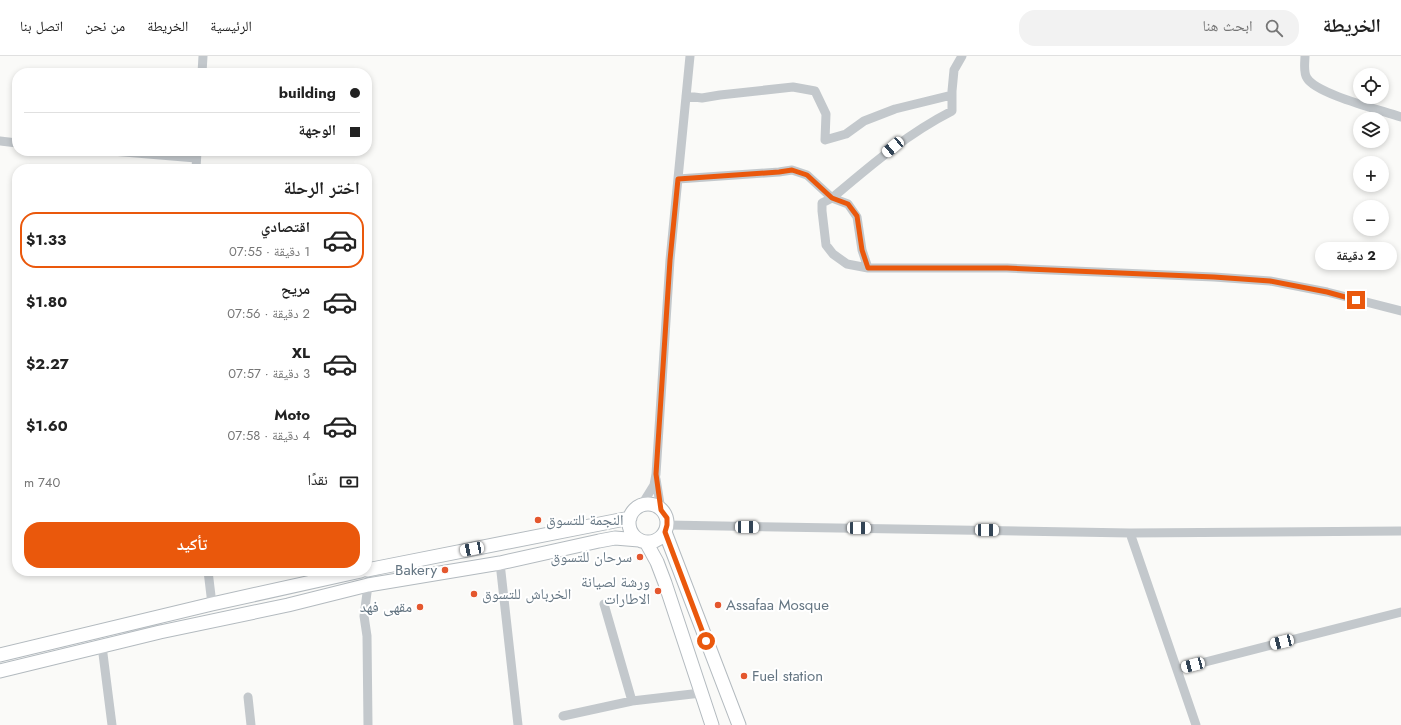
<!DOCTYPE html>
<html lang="ar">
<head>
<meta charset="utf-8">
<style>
	:root { --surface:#fff; --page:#f2f2f2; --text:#222; --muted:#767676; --line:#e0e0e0; --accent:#ea580c }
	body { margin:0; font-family:Jost,"Noto Naskh Arabic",sans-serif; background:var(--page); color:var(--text); direction:rtl; height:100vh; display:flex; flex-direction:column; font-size:15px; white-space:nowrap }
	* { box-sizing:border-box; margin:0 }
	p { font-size:13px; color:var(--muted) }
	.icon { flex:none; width:22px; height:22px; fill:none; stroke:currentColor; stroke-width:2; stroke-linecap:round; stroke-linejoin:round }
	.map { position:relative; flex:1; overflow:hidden; direction:ltr }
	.drawer { position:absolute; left:12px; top:108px; width:360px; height:412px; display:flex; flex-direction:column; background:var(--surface); border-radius:16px; box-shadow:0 2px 6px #0003; direction:rtl }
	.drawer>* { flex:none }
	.hud { position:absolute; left:12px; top:12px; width:360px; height:88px; border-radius:16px; box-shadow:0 2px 6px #0003; direction:rtl; display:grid; align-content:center; height:88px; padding:0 12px; background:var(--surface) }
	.controls { position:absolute; left:1353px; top:12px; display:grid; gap:8px }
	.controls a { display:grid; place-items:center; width:36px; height:36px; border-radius:50%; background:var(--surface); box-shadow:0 2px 6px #0003; font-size:20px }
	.end { position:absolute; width:18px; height:18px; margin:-9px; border:5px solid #ea580c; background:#fff; box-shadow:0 0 0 2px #fff }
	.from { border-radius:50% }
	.bubble { position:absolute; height:28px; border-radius:14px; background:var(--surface); box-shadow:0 2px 6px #0003; font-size:13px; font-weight:700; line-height:28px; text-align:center; direction:rtl }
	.car { position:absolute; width:12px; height:24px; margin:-12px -6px; border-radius:5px; box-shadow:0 0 3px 1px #0007; background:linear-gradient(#fff 24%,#345 0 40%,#fff 0 76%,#345 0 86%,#fff 0) }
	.hud b { display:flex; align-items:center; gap:14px; height:38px; font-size:15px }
	.hud b+b { border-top:1px solid var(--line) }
	.hud i { width:10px; height:10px; background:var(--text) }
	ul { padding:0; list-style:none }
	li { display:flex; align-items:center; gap:12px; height:56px; margin:0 8px 6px; padding:0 4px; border:2px solid transparent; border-radius:16px }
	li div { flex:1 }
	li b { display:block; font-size:15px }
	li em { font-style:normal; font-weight:700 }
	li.selected { border-color:var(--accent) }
	li>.icon { width:36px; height:36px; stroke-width:1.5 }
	h2 { padding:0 12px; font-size:18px; line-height:48px }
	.pay { display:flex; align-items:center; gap:10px; height:44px; padding:0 12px; font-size:15px }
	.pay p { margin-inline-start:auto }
	.primary-button { display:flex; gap:8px; margin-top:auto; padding:8px 12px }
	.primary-button a { flex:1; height:46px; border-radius:16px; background:var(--accent); color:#fff; font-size:16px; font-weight:700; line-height:46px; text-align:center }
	header { display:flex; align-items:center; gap:24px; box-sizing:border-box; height:56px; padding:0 20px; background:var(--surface); border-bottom:1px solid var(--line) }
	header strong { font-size:19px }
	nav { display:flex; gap:22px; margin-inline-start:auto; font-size:14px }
	.search { width:280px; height:36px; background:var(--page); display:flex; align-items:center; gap:10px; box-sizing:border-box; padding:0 14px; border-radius:16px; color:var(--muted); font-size:15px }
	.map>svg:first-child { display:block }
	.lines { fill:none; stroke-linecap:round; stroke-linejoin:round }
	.secondary-casing { stroke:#b3babf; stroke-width:15 }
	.minor { stroke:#c3c8cc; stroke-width:9 }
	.secondary { stroke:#fff; stroke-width:13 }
	.route { stroke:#ea580c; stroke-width:5 }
	.poi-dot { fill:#e4572e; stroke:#fff; stroke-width:1.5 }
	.labels { text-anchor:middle; stroke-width:4; stroke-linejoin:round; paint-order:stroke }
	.poi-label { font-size:15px; fill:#657683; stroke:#fff; text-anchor:start }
</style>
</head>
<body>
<header>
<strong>الخريطة</strong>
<div class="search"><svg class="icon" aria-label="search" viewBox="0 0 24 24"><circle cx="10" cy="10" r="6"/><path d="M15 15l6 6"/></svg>ابحث هنا</div>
<nav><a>الرئيسية</a><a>الخريطة</a><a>من نحن</a><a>اتصل بنا</a></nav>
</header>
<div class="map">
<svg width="1401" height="669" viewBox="0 0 1401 669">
	<rect width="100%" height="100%" fill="#fafaf8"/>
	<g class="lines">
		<defs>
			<path id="secondary" d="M629 467a19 19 0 1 1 38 0a19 19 0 1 1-38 0Z
				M665,476L739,669
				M646,486L657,506L665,527L712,669
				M367,514L630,462
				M0,599L212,548L361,515
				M0,615L160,576L288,549L368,529L500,507L599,485L615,482L639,484"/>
		</defs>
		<use href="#secondary" class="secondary-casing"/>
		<path class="minor" d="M1305,0C1305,6 1303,16 1307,22C1316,38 1381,54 1401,61
			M202,17L203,0
			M686,40L702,42L720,39L793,31L815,35L826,58L825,84L846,78L864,65L895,53L952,39
			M0,85L17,87
			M112,95L196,102
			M196,113L197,95
			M678,123L779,116L792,114L807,119L832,142L822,147V155L826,189L833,198L847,208L868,212H1007L1214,221L1270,225L1327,236L1401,255
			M868,212L862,194L857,161L848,148L832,142C871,109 907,78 952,55V35L954,14L962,0
			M656,423L661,454
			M641,450L654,429L656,418L670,204L690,0
			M667,469L1130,477L1401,475
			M1130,477L1196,669
			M500,507L518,669
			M208,515L212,548
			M368,529L364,560L367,580L368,669
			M604,548L632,645
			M102,590L112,669
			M1178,613L1401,556
			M248,641L251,669
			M563,660L632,645L701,637"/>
		<use href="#secondary" class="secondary"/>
	</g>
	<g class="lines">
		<path class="route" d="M706,585L665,476L667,469V462L661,454L656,418L670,204L678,123L779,116L792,114L807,119L832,142L848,148L857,160L862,194L868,212H1007L1214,221L1270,225L1327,236L1356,244"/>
	</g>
	<g class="poi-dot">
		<circle cx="538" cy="464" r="4"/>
		<circle cx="640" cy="501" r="4"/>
		<circle cx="445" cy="514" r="4"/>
		<circle cx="658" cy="535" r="4"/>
		<circle cx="474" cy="538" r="4"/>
		<circle cx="718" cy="549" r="4"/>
		<circle cx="420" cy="551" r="4"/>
		<circle cx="744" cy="620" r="4"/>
	</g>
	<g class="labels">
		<g class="poi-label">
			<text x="546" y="469">النجمة للتسوق</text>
			<text x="632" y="506" text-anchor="end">سرحان للتسوق</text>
			<text x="437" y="519" text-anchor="end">Bakery</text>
			<text x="650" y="531" text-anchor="end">ورشة لصيانة<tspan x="650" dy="17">الاطارات</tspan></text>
			<text x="482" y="543">الخرباش للتسوق</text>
			<text x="726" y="554">Assafaa Mosque</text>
			<text x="412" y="556" text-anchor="end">مقهى فهد</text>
			<text x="752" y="625">Fuel station</text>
		</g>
	</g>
</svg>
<div class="controls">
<a><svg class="icon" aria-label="locate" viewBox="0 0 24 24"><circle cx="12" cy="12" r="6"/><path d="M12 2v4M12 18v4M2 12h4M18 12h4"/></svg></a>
<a><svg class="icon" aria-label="layers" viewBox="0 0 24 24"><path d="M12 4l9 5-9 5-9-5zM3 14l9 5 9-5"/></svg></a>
<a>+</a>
<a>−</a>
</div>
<i class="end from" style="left:706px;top:585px"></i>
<i class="end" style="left:1356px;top:244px"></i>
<div class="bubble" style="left:1315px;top:186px;width:82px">2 دقيقة</div>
<i class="car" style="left:893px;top:91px;rotate:230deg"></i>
<i class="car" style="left:747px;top:471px;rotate:91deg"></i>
<i class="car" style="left:859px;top:472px;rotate:91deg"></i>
<i class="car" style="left:987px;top:474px;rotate:91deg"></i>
<i class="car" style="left:472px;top:493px;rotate:259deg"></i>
<i class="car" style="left:1282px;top:586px;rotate:256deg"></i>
<i class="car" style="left:1193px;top:609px;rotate:255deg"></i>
<div class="hud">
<b><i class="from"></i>building</b>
<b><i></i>الوجهة</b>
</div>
<section class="drawer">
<h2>اختر الرحلة</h2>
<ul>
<li class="selected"><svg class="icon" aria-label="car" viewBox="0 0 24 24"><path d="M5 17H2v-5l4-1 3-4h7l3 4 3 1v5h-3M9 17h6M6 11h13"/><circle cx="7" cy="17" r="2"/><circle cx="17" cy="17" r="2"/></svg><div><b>اقتصادي</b><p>1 دقيقة · 07:55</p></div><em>$1.33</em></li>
<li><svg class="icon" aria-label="car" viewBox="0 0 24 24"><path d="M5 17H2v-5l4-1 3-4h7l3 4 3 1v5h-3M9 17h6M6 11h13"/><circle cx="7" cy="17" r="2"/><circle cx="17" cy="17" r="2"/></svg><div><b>مريح</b><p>2 دقيقة · 07:56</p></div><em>$1.80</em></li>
<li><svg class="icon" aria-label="car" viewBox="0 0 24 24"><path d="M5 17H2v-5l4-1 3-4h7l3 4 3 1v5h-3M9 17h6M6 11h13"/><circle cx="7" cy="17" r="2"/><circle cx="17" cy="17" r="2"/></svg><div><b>XL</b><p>3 دقيقة · 07:57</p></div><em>$2.27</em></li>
<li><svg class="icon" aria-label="car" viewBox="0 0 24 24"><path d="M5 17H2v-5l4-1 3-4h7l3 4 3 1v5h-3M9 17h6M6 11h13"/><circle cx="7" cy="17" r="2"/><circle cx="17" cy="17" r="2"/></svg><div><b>Moto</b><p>4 دقيقة · 07:58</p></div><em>$1.60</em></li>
</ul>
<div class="pay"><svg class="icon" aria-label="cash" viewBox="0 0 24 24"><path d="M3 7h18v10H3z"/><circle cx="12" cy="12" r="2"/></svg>نقدًا<p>740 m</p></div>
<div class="primary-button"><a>تأكيد</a></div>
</section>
</div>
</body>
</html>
